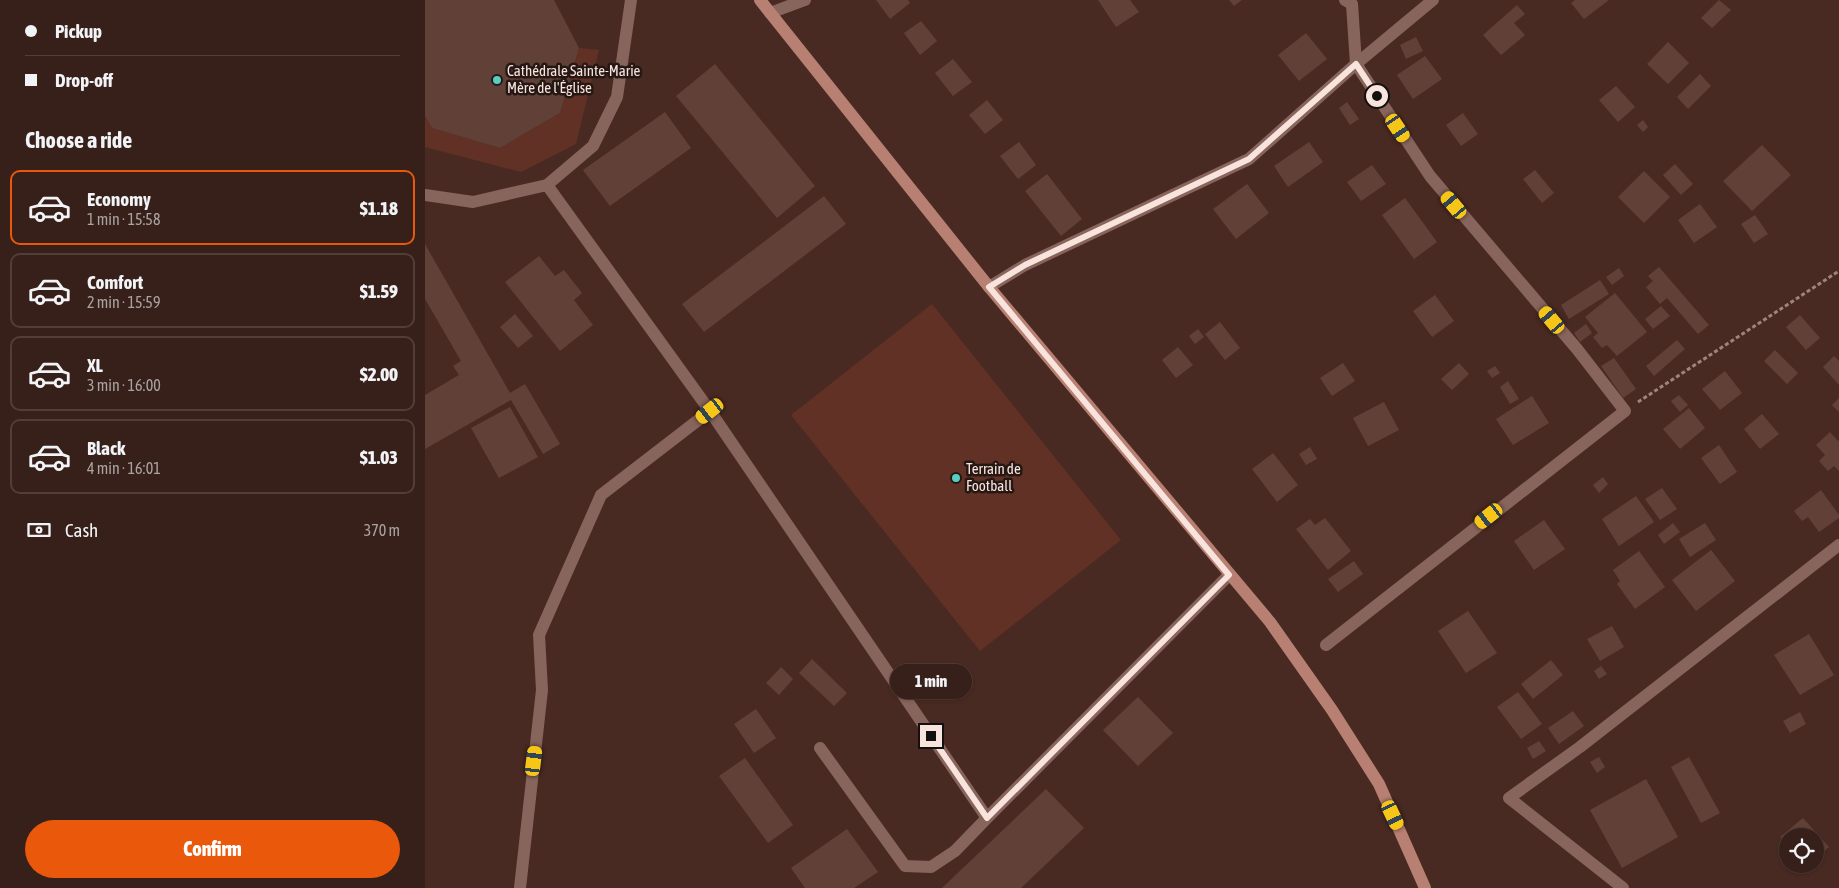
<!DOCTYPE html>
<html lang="en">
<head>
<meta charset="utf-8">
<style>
	:root { --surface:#37201a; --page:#422d27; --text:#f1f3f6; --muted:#aaa3a2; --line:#513e39; --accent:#ea580c }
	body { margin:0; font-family:"Asap Condensed",sans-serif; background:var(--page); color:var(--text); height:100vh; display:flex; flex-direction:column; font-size:19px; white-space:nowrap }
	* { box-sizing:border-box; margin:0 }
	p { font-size:16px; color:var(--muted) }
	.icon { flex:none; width:28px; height:28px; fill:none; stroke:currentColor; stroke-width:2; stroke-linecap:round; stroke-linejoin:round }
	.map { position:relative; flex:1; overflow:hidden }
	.drawer { display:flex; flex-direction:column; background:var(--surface); width:425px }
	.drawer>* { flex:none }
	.top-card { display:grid; align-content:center; height:110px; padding:0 25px; background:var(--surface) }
	.buttons { position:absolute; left:1354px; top:828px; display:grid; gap:10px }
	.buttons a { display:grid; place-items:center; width:45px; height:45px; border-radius:50%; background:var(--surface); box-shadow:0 1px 4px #0004,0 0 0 1px var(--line); font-size:25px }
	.end { position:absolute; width:22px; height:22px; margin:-11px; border:6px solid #f8e3dd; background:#111; box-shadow:0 0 0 2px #111 }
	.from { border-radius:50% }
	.bubble { position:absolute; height:35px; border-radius:18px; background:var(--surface); box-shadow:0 1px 4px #0004,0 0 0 1px var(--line); font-size:16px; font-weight:800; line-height:35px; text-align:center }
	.car { position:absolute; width:15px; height:30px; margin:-15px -8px; border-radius:6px; box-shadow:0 0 4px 1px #0007; background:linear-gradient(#f5c518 24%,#345 0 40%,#f5c518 0 76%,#345 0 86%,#f5c518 0) }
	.top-card b { display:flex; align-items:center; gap:18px; height:48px; font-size:19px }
	.top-card b+b { border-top:1px solid var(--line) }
	.top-card i { width:12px; height:12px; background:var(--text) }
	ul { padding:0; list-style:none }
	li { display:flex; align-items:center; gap:15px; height:75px; margin:0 10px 8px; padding:0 15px; border:2px solid var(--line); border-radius:10px }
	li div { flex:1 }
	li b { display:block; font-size:19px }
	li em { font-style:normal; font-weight:800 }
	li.current { border-color:var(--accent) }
	li>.icon { width:45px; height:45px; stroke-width:1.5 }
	h2 { padding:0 25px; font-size:22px; line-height:60px }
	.pay { display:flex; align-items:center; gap:12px; height:55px; padding:0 25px; font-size:19px }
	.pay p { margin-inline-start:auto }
	.button { display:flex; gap:10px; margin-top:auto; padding:10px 25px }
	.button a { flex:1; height:58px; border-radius:30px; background:var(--accent); color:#fff; font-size:20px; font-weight:800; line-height:58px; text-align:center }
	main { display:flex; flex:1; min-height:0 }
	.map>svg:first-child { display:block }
	.green { fill:#613125 }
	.building { fill:#614038 }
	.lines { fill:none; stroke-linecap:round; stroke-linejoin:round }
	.path { stroke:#9e847d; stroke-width:3; stroke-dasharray:4 2.5; stroke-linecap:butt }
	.street { stroke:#88655c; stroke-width:12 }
	.secondary { stroke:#b88072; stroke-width:12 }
	.route { stroke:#f8e3dd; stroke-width:6 }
	.poi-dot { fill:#58cec0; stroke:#251713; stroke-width:2 }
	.labels { text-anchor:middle; stroke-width:5; stroke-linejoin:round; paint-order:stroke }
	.poi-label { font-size:15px; fill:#f8e3dd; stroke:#251713; text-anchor:start }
</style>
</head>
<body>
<main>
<section class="drawer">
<div class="top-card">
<b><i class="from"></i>Pickup</b>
<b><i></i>Drop-off</b>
</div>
<h2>Choose a ride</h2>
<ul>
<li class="current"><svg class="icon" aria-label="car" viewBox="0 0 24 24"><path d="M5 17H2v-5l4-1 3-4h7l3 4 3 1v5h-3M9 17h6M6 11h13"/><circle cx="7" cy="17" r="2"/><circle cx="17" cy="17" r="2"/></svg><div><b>Economy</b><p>1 min · 15:58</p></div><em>$1.18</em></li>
<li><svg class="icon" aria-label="car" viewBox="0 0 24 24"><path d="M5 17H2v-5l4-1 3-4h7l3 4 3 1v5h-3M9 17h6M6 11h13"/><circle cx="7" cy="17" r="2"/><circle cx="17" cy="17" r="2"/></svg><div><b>Comfort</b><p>2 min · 15:59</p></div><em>$1.59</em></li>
<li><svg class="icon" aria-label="car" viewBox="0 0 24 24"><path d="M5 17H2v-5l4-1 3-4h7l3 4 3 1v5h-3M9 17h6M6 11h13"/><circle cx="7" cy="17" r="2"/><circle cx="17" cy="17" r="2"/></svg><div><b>XL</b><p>3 min · 16:00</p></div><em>$2.00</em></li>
<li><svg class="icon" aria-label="car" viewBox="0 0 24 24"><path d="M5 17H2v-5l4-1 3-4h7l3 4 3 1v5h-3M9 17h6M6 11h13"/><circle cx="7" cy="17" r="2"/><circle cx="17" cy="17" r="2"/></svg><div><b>Black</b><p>4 min · 16:01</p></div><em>$1.03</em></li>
</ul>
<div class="pay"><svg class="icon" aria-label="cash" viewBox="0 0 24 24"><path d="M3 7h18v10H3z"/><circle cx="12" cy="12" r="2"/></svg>Cash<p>370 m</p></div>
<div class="button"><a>Confirm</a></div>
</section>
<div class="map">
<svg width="1414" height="888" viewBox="0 0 1414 888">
	<rect width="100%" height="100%" fill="#492a22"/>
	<path class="green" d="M154,48L174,50L151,144L96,172L0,147V116L7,128L75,148L135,113Z
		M507,304L696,540L555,651L366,415Z"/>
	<path class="building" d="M0,0H129L154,48L135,113L75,148L7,128L0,116Z
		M451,0H483L485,3L465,19Z
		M673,0H705L714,12L691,27Z
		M804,0H817L809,6Z
		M1150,0H1184L1159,19L1146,3Z
		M1294,0L1306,10L1287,28L1276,18Z
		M1092,5L1100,14L1089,23L1100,35L1076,55L1058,35Z
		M496,21L512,41L495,55L479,33Z
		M881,33L902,59L874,81L853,55Z
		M991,37L998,51L981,59L975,45Z
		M1243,42L1264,63L1243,84L1222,64Z
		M1000,56L1017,79L988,99L972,75Z
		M528,59L547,82L528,96L510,73Z
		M290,64L390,186L352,218L251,96Z
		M1275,74L1286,86L1263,109L1252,97Z
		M1191,86L1210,107L1193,122L1174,100Z
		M562,100L578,120L560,134L544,115Z
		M922,102L934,119L925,125L914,108Z
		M240,112L266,148L185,206L158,170Z
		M1038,113L1053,134L1036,146L1021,125Z
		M1218,120L1223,127L1218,132L1212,125Z
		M594,142L611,165L593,179L575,156Z
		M884,142L898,162L863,187L849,166Z
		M1337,145L1366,175L1327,211L1298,181Z
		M1250,164L1268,184L1256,195L1238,175Z
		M947,165L961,184L936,201L922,182Z
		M1110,170L1129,193L1117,203L1098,179Z
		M1219,171L1245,197L1219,223L1193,197Z
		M622,174L657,219L636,236L600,191Z
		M822,184L844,213L811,239L788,209Z
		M399,196L421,224L279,332L257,304Z
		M980,198L1012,242L989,259L957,215Z
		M1275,204L1292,227L1269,243L1253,220Z
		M1330,215L1343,234L1329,243L1316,224Z
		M0,244L85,393L100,384L135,444L118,454L86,400L0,449V395L34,375L28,366L36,361L0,299Z
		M114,256L130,276L139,270L157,293L149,300L168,325L135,351L80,282Z
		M1234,267L1284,325L1273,334L1242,298L1235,304L1221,287L1228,281L1223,276Z
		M1194,268L1199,276L1187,285L1181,277Z
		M1175,280L1184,294L1144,319L1136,305Z
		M1190,293L1222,332L1192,356L1182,345L1177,348L1168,337L1173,333L1160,317Z
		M1010,295L1029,321L1007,337L988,311Z
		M1236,306L1245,316L1228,329L1220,319Z
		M90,314L108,336L93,348L75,327Z
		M1375,315L1395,338L1381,350L1361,327Z
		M795,322L815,348L800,360L780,334Z
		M1161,324L1167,333L1155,342L1149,333Z
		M773,329L779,337L770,344L764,336Z
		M1252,340L1260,349L1229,376L1221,366Z
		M753,347L768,365L751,378L737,360Z
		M1350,350L1373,373L1362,384L1339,361Z
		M1409,356L1414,361V385L1398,367Z
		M1189,358L1211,389L1198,398L1176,366Z
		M918,363L930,381L907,396L895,378Z
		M1034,363L1044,374L1027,390L1016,379Z
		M1070,366L1075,373L1067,378L1062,371Z
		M1300,371L1317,393L1295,410L1277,389Z
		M1083,381L1094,399L1085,404L1075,387Z
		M1254,395L1263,405L1255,412L1246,401Z
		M1107,396L1124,423L1088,445L1071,419Z
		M1414,398V412L1407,405Z
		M959,402L974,430L943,446L928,418Z
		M85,407L113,457L74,478L46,428Z
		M1264,408L1280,428L1255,449L1238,429Z
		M1337,414L1354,434L1335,449L1319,429Z
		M1405,432L1413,441L1414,440V471L1409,466L1403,471L1394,461L1400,455L1391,445Z
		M1294,445L1312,472L1295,484L1276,458Z
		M885,447L892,459L881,465L874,454Z
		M848,453L873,485L852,502L827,469Z
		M1178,477L1183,484L1174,493L1168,485Z
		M1237,488L1252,509L1235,520L1220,499Z
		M1396,490L1414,515V518L1394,532L1383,517L1377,521L1369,511Z
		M1211,496L1229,522L1194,546L1177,519Z
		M900,518L926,551L903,570L871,529L885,519L890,525Z
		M1119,520L1140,549L1109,570L1089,541Z
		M1248,523L1255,532L1239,544L1233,535Z
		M1280,523L1291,540L1265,557L1254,539Z
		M1286,550L1310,581L1271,611L1247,580Z
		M1214,551L1240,587L1210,609L1192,584L1195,581L1188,570Z
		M929,561L938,574L913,592L903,579Z
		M1043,611L1072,653L1041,673L1013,631Z
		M1187,626L1199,647L1175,661L1162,639Z
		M1384,634L1409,675L1375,695L1349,655Z
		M387,659L422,693L409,706L374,673Z
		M1126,660L1138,675L1108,699L1096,684Z
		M1176,666L1182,674L1174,679L1169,671Z
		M356,667L368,679L354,695L341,683Z
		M1093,692L1117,724L1096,739L1072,707Z
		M713,697L748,733L713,766L678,730Z
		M331,709L351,738L329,753L309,724Z
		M1148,711L1159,726L1134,744L1123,728Z
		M1375,712L1381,724L1365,733L1358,721Z
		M1114,741L1121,751L1108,759L1102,748Z
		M1174,757L1180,767L1172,773L1165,762Z
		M1264,757L1295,813L1276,823L1246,767Z
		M320,758L368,825L343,843L294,776Z
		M1221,779L1253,837L1197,868L1165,810Z
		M621,789L659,828L596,888H517Z
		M1378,818L1404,847L1390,858V836H1362V845L1355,837Z
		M422,829L453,872L429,888H380L366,868Z"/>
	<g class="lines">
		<path class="path" d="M1213,402L1414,271"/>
		<path class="street" d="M345,13L380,0
			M122,185L285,411L562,818L804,575
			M0,195L48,202L122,185L168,146L192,97L206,0
			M564,287L600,265L824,159L931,64L1008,0
			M901,645L1200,411L1152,349L1005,176L931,64L927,4L920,0
			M395,748L480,866L506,867L530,851L562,818
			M95,888L117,690L114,635L176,495L285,411
			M1198,888L1084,798L1155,747L1414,545"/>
		<path class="secondary" d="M335,0L564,287L845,622L907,710L954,784L1000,888"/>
	</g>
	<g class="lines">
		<path class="route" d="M506,736L562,818L804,575L564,287L600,265L824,159L931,64L952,96"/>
	</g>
	<g class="poi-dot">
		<circle cx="72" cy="80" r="5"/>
		<circle cx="531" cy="478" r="5"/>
	</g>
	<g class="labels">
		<g class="poi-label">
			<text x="82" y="76">Cathédrale Sainte-Marie<tspan x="82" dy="17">Mère de l'Église</tspan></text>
			<text x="541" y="474">Terrain de<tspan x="541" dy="17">Football</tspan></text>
		</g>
	</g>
</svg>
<div class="buttons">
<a><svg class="icon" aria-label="locate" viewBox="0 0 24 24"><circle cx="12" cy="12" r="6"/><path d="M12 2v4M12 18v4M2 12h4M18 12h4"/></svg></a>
</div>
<i class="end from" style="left:952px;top:96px"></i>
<i class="end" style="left:506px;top:736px"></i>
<div class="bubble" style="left:465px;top:664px;width:82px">1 min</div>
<i class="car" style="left:973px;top:128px;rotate:146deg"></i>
<i class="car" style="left:1029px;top:205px;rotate:320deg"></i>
<i class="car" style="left:1127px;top:320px;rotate:320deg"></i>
<i class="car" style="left:285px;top:411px;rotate:232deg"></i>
<i class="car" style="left:1064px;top:516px;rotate:232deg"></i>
<i class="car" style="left:109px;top:761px;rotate:7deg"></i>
<i class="car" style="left:968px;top:815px;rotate:155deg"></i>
</div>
</main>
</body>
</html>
